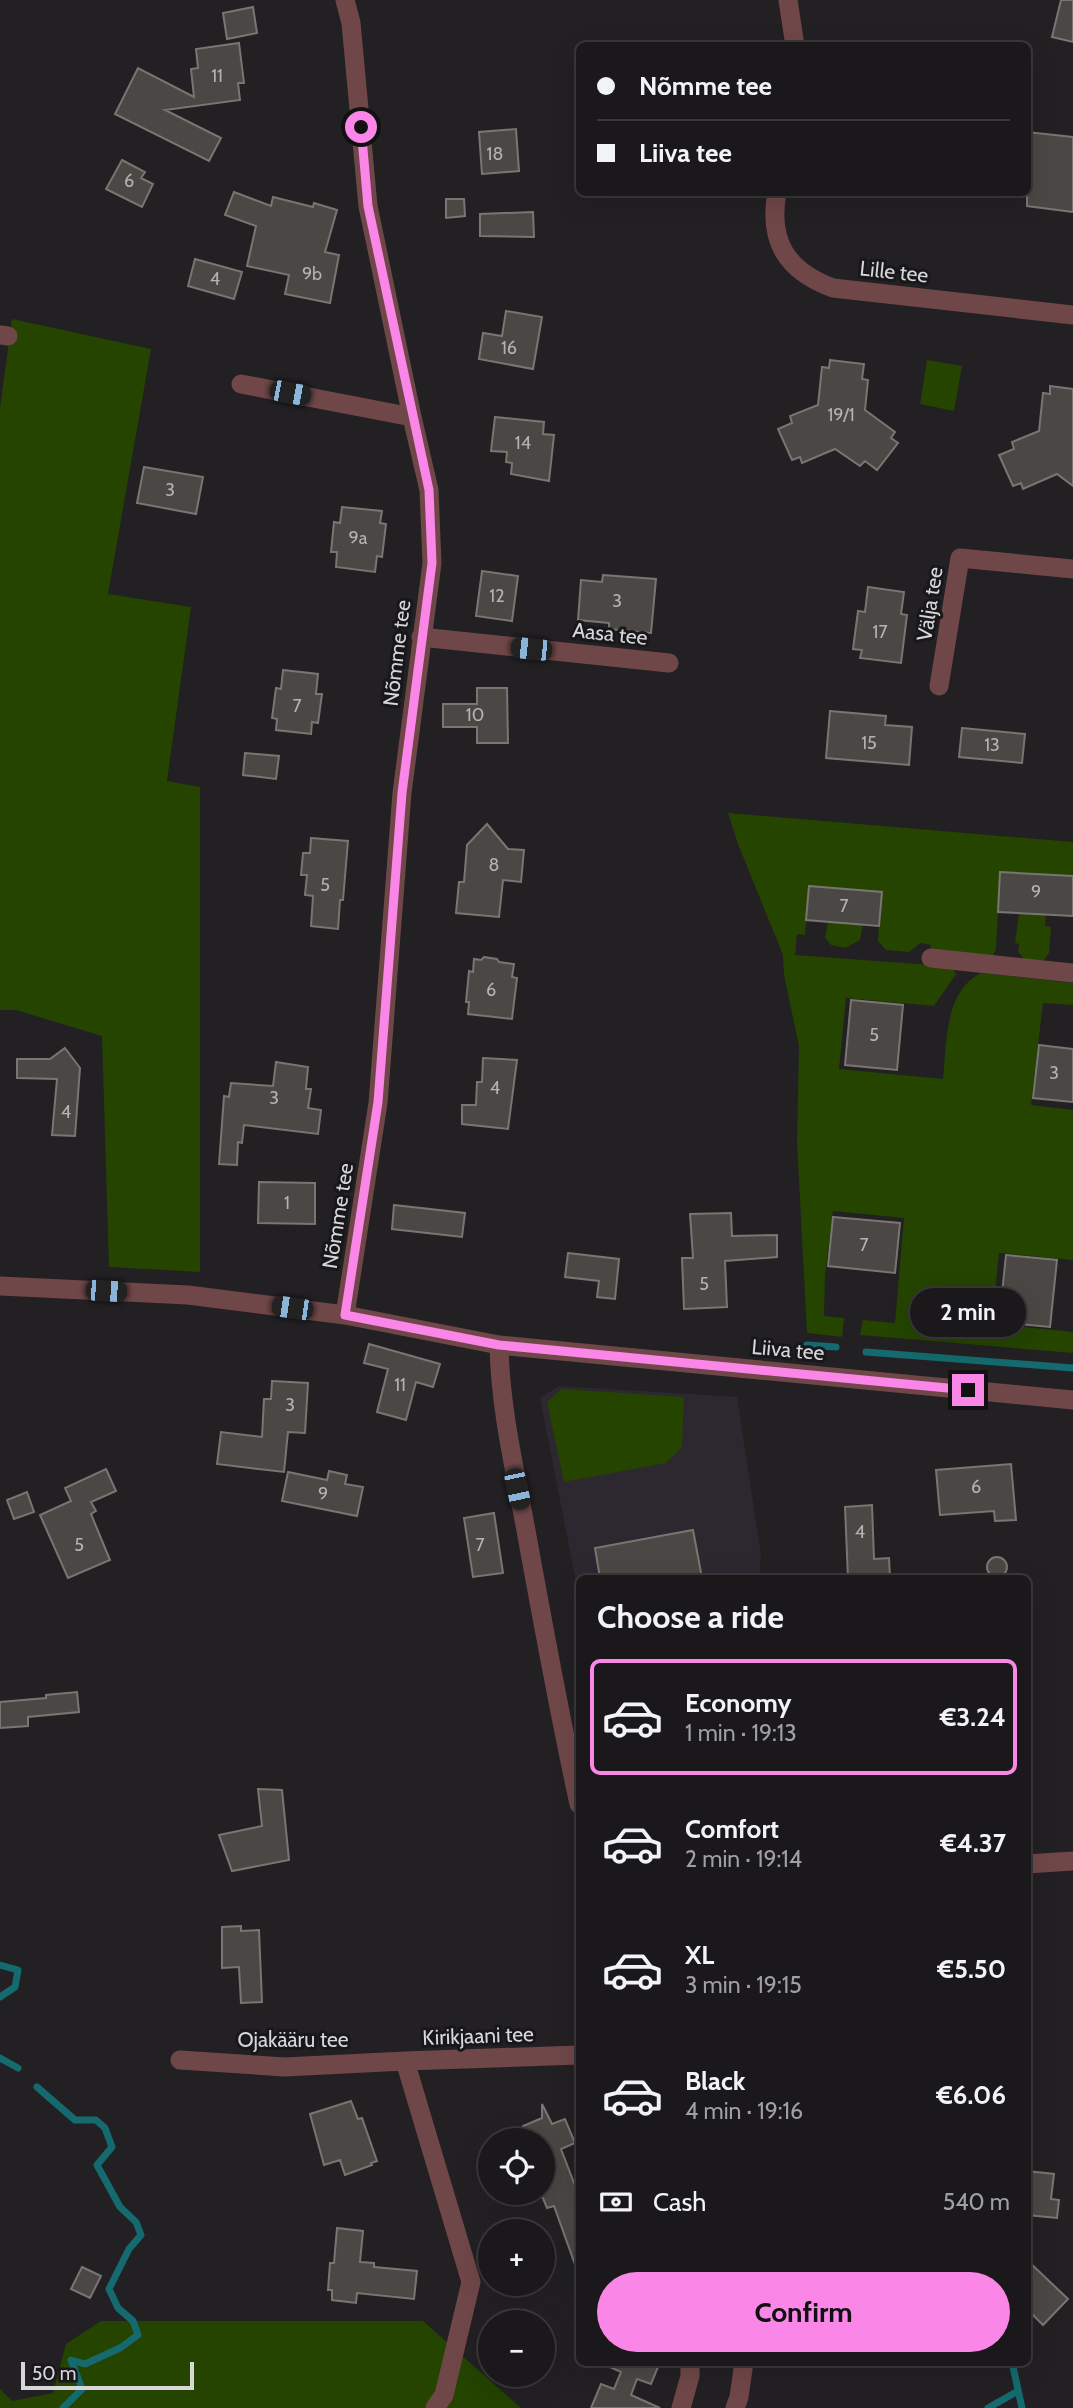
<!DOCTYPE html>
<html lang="en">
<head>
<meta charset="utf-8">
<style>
	:root { --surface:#1a181a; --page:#232123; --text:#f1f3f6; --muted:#9fa0a2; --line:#383739; --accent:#fa87e8 }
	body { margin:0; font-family:Cabin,sans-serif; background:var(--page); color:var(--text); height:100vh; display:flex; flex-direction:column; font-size:26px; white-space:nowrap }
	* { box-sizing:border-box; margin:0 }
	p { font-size:23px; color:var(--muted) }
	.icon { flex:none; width:38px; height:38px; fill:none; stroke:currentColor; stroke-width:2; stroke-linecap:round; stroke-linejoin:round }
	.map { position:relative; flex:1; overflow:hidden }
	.panel { position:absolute; left:576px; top:1575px; width:455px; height:791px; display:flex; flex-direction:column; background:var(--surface); border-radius:10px; box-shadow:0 7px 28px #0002,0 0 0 2px var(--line) }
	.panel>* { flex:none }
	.guide { position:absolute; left:576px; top:42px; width:455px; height:154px; border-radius:10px; box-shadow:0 7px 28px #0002,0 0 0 2px var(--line); display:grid; align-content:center; height:154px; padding:0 21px; background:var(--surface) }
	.tools { position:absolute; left:478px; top:2128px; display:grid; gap:14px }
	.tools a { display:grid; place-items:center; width:77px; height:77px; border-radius:50%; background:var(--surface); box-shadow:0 7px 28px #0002,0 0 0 2px var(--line); font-size:35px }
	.scale { position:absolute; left:21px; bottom:18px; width:173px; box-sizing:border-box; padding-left:7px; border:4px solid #d7d6d8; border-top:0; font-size:19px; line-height:24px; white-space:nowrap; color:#d7d6d8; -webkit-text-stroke:5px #18171a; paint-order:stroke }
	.end { position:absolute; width:32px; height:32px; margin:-16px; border:9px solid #fa87e8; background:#111; box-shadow:0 0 0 4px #111 }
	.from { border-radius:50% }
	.bubble { position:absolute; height:49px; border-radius:24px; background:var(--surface); box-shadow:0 7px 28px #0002,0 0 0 2px var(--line); font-size:23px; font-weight:800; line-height:49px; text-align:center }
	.car { position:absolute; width:21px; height:42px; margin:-21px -10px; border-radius:9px; box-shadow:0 0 5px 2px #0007; background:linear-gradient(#222 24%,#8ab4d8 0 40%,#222 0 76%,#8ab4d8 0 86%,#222 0) }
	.guide b { display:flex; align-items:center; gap:24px; height:66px; font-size:26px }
	.guide b+b { border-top:2px solid var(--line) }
	.guide i { width:18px; height:18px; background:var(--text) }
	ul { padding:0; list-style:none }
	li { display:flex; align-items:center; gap:21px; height:116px; margin:0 14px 10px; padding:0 7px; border:4px solid transparent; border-radius:10px }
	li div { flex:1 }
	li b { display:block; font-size:26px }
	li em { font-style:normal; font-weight:800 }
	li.selected { border-color:var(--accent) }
	li>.icon { width:63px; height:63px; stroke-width:1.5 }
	h2 { padding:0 21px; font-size:32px; line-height:84px }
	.pay { display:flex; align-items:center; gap:18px; height:77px; padding:0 21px; font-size:26px }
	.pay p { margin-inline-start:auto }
	.primary-button { display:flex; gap:14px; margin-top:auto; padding:14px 21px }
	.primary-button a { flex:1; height:80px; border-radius:42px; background:var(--accent); color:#111; font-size:28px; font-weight:800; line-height:80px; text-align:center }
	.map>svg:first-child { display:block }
	.built { fill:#2d2830 }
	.green { fill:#244400 }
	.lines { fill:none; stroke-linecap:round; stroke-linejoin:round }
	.stream { stroke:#146a6e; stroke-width:7 }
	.building { fill:#4b4745; stroke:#797572; stroke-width:2 }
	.minor { stroke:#704748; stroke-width:19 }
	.route { stroke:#fa87e8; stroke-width:9 }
	.labels { text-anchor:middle; stroke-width:6; stroke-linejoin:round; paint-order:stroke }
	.number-label { font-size:18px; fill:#b4b2b3 }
	.street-label { font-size:21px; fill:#d7d6d8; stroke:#18171a }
</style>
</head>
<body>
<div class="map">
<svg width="1073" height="2408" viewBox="0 0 1073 2408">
	<rect width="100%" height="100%" fill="#222023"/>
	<path class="built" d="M559,1386L737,1397L761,1555L759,1578H579V1597L540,1398Z"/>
	<path class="green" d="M12,319L151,349L108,594L191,607L167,781L200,787V1272L109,1267L102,1036L16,1010H0V408Z
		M927,360L962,366L954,411L920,404Z
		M728,813L1073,842V876L1000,872L996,949L992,957L931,952V945L920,943L909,952L886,950L878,941L881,892L809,886L805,935L797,934L795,955L931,965L953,969L956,974L934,1006L846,998L839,1069L943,1079C947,1042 944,992 981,973L1073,983V1005L1043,1003L1031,1105L1073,1110V1260L999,1253L992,1324L1073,1332V1353L860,1335L863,1320L895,1323L904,1218L833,1211L825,1275L824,1316L844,1318L842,1337L807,1333L797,1141L799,1046L784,975L783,955L738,844Z
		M1019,913L1046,915L1045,926L1051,927L1049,953L1042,963L1025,961L1018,951L1019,944L1015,943Z
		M828,922L863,924L860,940L846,948L831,945L825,938Z
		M562,1389L684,1397L682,1447L666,1463L564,1482L547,1402Z
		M101,2321H423L521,2408H0V2389L12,2401L53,2393L66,2344Z"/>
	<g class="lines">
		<path class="stream" d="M807,1345L836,1347
			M866,1352L1073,1368
			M0,1965L18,1970L15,1987L0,1997
			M0,2058L18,2068
			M37,2087L75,2120H96L105,2128L112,2147L97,2165L120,2207L136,2222L141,2235L129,2249L109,2289L118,2308L133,2321L138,2335L120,2348L85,2364L71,2360L82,2389L63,2408
			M1012,2362L1022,2408
			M988,2408L1018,2391"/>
	</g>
	<path class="building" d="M1061,0H1073V42L1052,37Z
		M253,7L257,33L227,39L223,13Z
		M239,43L244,83H238L240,100L165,110L221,138L209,161L115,114L138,68L194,97L191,69L198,68L196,49Z
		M516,129L519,171L482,174L479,132Z
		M1027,132L1073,137V212L1027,206Z
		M122,160L145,172L141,178L153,184L142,207L106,189Z
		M234,192L271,206L273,197L313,207L314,203L337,210L325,252L339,255L330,303L285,294L289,275L247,266L256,226L225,215Z
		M446,199H464L465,216L446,218Z
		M533,212L534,237L480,236V214Z
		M195,259L242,272L234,299L188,286Z
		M506,311L542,317L533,369L479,359L483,333L502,336Z
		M830,360L864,364L862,379L868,380L865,410L895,432L891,438L898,443L877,470L865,461L860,466L835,449L802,463L800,457L792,460L778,429L792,423L790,416L818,405L822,367L829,368Z
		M1050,386L1073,389V486L1057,474L1023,489L1021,483L1013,486L999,455L1014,449L1012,442L1039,431L1043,393L1050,394Z
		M495,417L544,422L543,434L554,435L549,481L511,474L512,463L506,462L507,452L491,451Z
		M144,467L203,477L196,514L137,503Z
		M342,507L382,511L380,523L386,524L382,557L377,556L375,572L336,567L337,552H331L334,522L340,523Z
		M482,571L518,576L512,621L476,616Z
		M603,575L656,579L651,633L609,629V623L578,620L581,580L602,582Z
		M868,587L904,592L901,614L907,615L901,663L860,658L862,650L853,649L858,611L865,612Z
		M283,670L318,674L316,694H322L318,723L312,722L311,734L276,730L277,719L272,718L276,688L281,689Z
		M477,688H507L508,743H477V727H443V704H477Z
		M830,711L886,716L885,725L912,727L909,765L826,758Z
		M962,728L1025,734L1022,763L959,757Z
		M245,753L279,756L276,779L243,775Z
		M487,824L508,849L524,850L521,882L503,880L499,917L456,913L459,882H464L467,845Z
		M311,838L348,841L343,900H340L338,929L311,926L313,896L305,895L307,875H301L303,853H310Z
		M1000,872L1073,876V916L998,912Z
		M809,886L882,892L879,926L806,920Z
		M484,957L497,959L499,962L514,964L512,977L517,978L512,1019L468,1014L469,1002H466L469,971L473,972L474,959L481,960Z
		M851,1000L903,1005L897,1070L845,1065Z
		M1039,1045L1073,1049V1102L1033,1098Z
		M65,1048L80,1068L75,1136L52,1135L57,1079L17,1078V1059H50Z
		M483,1058L517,1060L508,1129L462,1124V1105H476L477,1082H482Z
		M276,1062L308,1067L306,1089H311L308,1108L321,1110L318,1134L244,1125L242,1143L238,1142L237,1165L219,1164L224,1096L229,1097L231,1083L273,1086Z
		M259,1182L315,1183V1224L258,1223Z
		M394,1205L465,1213L462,1237L392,1229Z
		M731,1213L732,1236L777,1235V1257L725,1261L727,1307L684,1309L682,1258H693L690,1214Z
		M833,1217L900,1223L895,1273L828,1266Z
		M568,1253L619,1259L615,1299L597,1297L599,1281L565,1277Z
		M1006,1255L1057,1260L1050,1327L999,1322Z
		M369,1344L440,1364L433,1387L416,1382L406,1420L377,1412L388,1369L364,1363Z
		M272,1381L308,1383L305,1433L288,1432L284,1472L217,1464L221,1432L262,1437L264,1399H271Z
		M1011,1464L1016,1520L995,1521L994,1511L940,1515L936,1470Z
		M106,1469L116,1491L91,1502L96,1511L91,1514L110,1560L68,1578L40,1515L71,1501L65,1488Z
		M329,1471L347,1475L345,1484L363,1487L357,1516L282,1501L288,1472L327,1480Z
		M27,1492L34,1512L14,1519L7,1500Z
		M872,1505L874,1559L889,1558L890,1578H848L845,1507Z
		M494,1513L503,1573L473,1577L464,1518Z
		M693,1530L702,1578H600L595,1548Z
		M987 1567a10 10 0 1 1 20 0a10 10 0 1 1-20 0Z
		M77,1692L79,1712L28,1717V1726L0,1728V1702L46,1698V1695Z
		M258,1789L282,1790L289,1860L232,1871L219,1835L262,1826Z
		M241,1926V1931L259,1930L262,2002L241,2003L239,1967L222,1968V1927Z
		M351,2101L358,2119L362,2118L377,2161L371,2163L372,2165L345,2175L340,2160L324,2165L310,2114Z
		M542,2104L552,2124L565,2119L575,2143L561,2149L579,2196V2269L577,2270L554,2206L547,2208L542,2196V2173L548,2171L542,2156V2140H528L523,2126L542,2118Z
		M1027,2171L1054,2174L1051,2199L1059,2200L1057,2218L1027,2215Z
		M337,2228L363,2231L360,2262L374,2263V2267L417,2271L414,2299L357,2293L356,2303L332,2300V2290H328L330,2263H334Z
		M1027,2260L1068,2299L1043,2325L1027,2309Z
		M82,2267L101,2276L90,2298L71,2289Z
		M599,2362H660L651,2384L637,2379L631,2395L660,2408H591L601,2384L614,2389L621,2372Z"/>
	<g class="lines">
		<path class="minor" d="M345,0L351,23L368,206L412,417L429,490L432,563L402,793L378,1103L345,1315
			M788,0L795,46
			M777,192C768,242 787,271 833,288L1073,315
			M0,335L8,336
			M241,384L412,417
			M421,637L669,663
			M939,686L960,558L1073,569
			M931,958L1073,973
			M0,1286L188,1295L345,1315L499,1345L1073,1400
			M499,1345C500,1406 514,1466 525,1525C542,1619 559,1712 579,1804
			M1027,1864L1073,1861
			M180,2060L285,2067L405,2061
			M435,2408L444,2395L471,2282L405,2061L579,2055
			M681,2408L690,2376V2362
			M735,2408L739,2397L744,2362"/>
	</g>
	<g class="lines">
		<path class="route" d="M361,127L368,206L429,490L432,563L402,793L378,1102L345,1315L499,1345L968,1390"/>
	</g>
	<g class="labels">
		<g class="number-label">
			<text x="217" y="82">11</text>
			<text x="495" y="160">18</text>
			<text x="129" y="187">6</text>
			<text x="312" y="280">9b</text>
			<text x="215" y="285">4</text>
			<text x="509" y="354">16</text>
			<text x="841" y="421">19/1</text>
			<text x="523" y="449">14</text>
			<text x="170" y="496">3</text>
			<text x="358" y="544">9a</text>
			<text x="497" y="602">12</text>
			<text x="617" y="607">3</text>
			<text x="880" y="638">17</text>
			<text x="297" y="712">7</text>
			<text x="475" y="721">10</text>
			<text x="869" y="749">15</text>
			<text x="992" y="751">13</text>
			<text x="494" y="871">8</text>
			<text x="325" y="891">5</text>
			<text x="1036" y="898">9</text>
			<text x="844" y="912">7</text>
			<text x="491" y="996">6</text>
			<text x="874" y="1041">5</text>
			<text x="1054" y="1079">3</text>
			<text x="495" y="1094">4</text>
			<text x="274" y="1104">3</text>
			<text x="66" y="1118">4</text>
			<text x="287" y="1209">1</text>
			<text x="864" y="1251">7</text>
			<text x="704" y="1290">5</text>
			<text x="400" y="1391">11</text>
			<text x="290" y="1411">3</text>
			<text x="976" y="1493">6</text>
			<text x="323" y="1500">9</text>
			<text x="860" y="1538">4</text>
			<text x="79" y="1551">5</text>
			<text x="480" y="1551">7</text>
		</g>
		<g class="street-label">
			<text transform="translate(894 272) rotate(6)" y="7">Lille tee</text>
			<text transform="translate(930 604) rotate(-81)" y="7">Välja tee</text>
			<text transform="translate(610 634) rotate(6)" y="7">Aasa tee</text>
			<text transform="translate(397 653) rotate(-83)" y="7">Nõmme tee</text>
			<text transform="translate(338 1216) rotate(-81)" y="7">Nõmme tee</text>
			<text transform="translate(788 1350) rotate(5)" y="7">Liiva tee</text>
			<text transform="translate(478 2036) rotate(-2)" y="7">Kirikjaani tee</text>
			<text x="293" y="2047">Ojakääru tee</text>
		</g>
	</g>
</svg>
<div class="tools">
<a><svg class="icon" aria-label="locate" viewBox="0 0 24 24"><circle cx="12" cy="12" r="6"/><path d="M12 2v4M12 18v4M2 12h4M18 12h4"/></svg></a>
<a>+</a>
<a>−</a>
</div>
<div class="scale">50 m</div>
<i class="end from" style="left:361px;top:127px"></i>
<i class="end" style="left:968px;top:1390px"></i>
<div class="bubble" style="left:910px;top:1288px;width:116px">2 min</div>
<i class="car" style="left:290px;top:393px;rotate:101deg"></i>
<i class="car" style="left:531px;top:649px;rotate:276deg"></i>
<i class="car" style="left:106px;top:1291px;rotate:93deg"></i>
<i class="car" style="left:292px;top:1308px;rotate:278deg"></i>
<i class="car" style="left:517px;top:1489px;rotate:168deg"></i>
<div class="guide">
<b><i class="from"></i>Nõmme tee</b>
<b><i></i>Liiva tee</b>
</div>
<section class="panel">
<h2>Choose a ride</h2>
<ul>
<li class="selected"><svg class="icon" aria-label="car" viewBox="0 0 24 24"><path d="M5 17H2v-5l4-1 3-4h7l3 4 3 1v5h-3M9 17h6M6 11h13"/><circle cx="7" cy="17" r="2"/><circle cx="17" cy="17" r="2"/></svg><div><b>Economy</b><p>1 min · 19:13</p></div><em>€3.24</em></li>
<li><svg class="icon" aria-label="car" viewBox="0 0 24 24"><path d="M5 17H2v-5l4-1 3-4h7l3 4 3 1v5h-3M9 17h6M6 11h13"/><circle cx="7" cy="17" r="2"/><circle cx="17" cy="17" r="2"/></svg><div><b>Comfort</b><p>2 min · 19:14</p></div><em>€4.37</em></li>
<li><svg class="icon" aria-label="car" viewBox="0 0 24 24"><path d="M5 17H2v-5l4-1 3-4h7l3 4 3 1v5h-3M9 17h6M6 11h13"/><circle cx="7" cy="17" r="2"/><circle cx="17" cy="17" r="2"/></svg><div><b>XL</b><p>3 min · 19:15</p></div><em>€5.50</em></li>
<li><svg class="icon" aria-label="car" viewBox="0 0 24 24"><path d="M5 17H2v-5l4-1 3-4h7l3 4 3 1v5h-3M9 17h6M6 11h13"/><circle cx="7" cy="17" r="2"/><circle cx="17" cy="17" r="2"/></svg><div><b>Black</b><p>4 min · 19:16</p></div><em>€6.06</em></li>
</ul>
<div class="pay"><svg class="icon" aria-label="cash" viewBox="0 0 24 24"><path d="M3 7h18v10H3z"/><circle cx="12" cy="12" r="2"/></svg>Cash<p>540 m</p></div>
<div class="primary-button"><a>Confirm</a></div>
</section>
</div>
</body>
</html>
